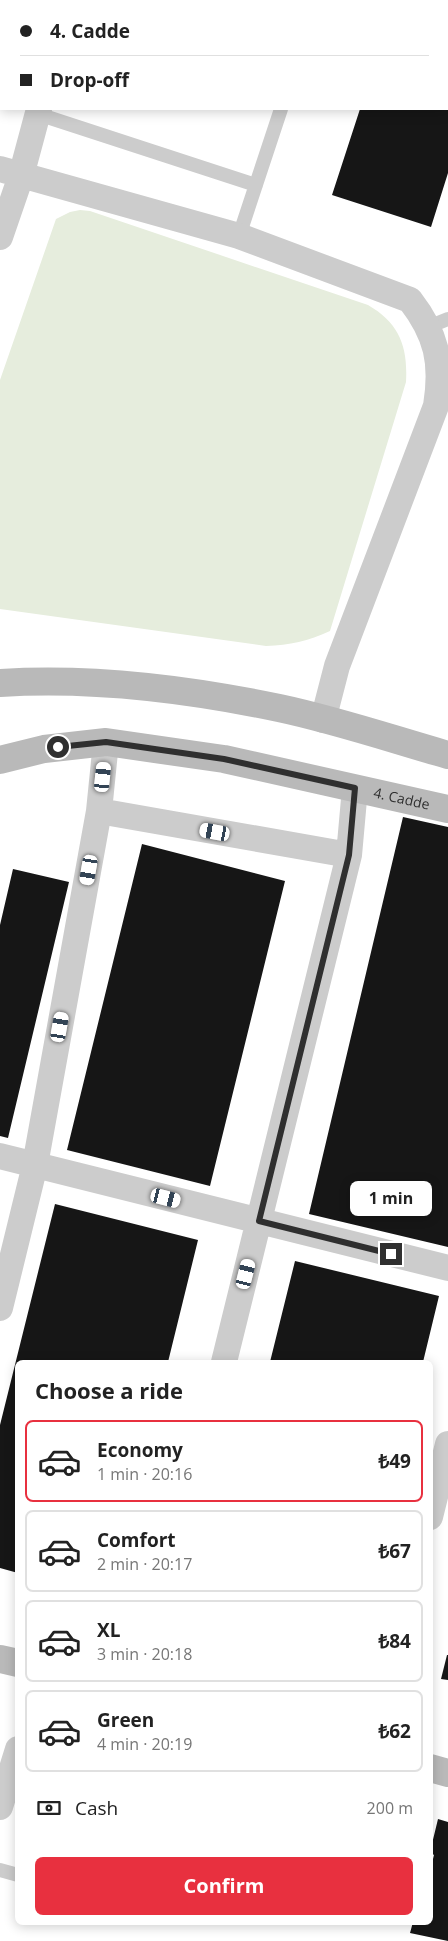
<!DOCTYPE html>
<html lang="en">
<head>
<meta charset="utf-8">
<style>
	:root { --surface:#fff; --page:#f2f2f2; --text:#222; --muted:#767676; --line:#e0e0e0; --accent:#e8303f }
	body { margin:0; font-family:"Open Sans",sans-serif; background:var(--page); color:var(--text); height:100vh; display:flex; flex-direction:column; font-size:19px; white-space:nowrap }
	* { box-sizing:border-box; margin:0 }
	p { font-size:16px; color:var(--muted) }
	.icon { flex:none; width:28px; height:28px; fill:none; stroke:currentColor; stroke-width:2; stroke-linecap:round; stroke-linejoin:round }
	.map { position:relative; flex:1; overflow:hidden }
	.details { position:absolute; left:15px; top:1360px; width:418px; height:565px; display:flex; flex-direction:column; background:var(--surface); border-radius:8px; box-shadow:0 2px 12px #0003 }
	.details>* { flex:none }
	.guide { position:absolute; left:0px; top:0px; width:449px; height:110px; box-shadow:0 2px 12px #0003; display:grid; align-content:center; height:110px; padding:0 20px; background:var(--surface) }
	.end { position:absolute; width:22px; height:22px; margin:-11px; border:6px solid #2f2f2f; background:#fff; box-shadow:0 0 0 2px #fff }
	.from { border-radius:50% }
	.bubble { position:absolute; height:35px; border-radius:8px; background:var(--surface); box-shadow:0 2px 12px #0003; font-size:16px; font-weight:700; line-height:35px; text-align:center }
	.car { position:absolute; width:15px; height:30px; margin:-15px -8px; border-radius:6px; box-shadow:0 0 4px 1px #0007; background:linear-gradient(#fff 24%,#345 0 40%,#fff 0 76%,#345 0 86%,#fff 0) }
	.guide b { display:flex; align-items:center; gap:18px; height:48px; font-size:19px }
	.guide b+b { border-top:1px solid var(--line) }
	.guide i { width:12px; height:12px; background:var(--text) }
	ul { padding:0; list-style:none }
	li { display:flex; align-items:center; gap:15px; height:82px; margin:0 10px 8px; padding:0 10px; border:2px solid var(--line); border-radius:8px }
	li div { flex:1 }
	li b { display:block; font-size:19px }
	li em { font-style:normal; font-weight:700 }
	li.current { border-color:var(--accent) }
	li>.icon { width:45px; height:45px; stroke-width:1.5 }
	h2 { padding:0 20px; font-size:22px; line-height:60px }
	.pay { display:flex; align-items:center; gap:12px; height:55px; padding:0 20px; font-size:19px }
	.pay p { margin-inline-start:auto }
	.primary-button { display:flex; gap:10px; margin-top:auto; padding:10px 20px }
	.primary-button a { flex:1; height:58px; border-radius:8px; background:var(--accent); color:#fff; font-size:20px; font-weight:700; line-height:58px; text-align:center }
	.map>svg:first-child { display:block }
	.green { fill:#e6eddd }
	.building { fill:#161616 }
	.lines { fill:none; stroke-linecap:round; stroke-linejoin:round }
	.service { stroke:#ccc; stroke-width:14 }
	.minor { stroke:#ccc; stroke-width:26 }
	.secondary { stroke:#b9b9b9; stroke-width:28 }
	.route { stroke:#2f2f2f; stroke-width:6 }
	.labels { text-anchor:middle; stroke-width:5; stroke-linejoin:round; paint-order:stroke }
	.street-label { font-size:14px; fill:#2f2f2f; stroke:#fff }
</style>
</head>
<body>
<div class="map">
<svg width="448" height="1941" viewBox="0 0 448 1941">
	<rect width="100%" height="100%" fill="#fff"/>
	<path class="green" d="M0,0H32L1,1L0,109Z
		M80,210L90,211L368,305C399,323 408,346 406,382L330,631C308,641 290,645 266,646L0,609V380L56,219L70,212Z"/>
	<path class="building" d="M360,109H448V173L431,227L332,195Z
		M403,817L448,827V1247L309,1214Z
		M142,844L285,881L210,1186L67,1150Z
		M13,869L69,882L8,1138L0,1136V925Z
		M55,1204L198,1240L168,1362H18V1573L0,1568V1425Z
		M295,1261L439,1296L423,1362H270Z
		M447,1655H448V1680L441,1679Z
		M438,1819L448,1822V1941L410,1933L413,1922H430V1871L434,1855L430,1852Z"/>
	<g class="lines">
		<path class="service" d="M378,0L381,1
			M316,1L317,0
			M38,114L256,185
			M239,236L281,109
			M428,327L448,319
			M0,1870L18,1875"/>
		<path class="minor" d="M78,1L79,0
			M0,169L239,236L410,300C437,335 443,363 436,406L337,666L323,720
			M0,237L21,176L39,109
			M99,811L349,855
			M0,1156L448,1268
			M0,1308L35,1165L99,811L106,742
			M224,1362L349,855L355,788
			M430,1517L448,1444
			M0,1807L18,1749"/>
		<g class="secondary">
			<path d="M0,683C93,677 188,689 279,708C336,720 392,739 448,755"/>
			<path id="s1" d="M0,760L44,749L106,742L224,759L448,809"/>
			<path d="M0,1659L18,1663"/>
			<path d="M430,1768L448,1773"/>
		</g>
	</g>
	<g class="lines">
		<path class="route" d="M58,747L106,742L224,759L355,788L349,855L259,1221L391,1254"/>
	</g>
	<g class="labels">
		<g class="street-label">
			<text dy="5" stroke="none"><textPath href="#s1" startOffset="409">4. Cadde</textPath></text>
		</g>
	</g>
</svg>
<i class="end from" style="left:58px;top:747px"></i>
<i class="end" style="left:391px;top:1254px"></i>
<div class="bubble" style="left:350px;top:1181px;width:82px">1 min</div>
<i class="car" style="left:103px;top:777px;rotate:6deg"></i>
<i class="car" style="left:215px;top:832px;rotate:280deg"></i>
<i class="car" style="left:89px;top:870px;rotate:190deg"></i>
<i class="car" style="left:60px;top:1027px;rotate:10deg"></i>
<i class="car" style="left:166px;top:1198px;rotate:104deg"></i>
<i class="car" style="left:246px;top:1274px;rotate:14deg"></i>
<div class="guide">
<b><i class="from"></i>4. Cadde</b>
<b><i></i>Drop-off</b>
</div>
<section class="details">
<h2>Choose a ride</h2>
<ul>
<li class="current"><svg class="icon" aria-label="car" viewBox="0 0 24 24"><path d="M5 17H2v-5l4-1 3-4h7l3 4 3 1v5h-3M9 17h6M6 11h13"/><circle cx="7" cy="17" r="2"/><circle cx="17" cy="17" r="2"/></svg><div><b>Economy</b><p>1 min · 20:16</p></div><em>₺49</em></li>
<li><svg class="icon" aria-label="car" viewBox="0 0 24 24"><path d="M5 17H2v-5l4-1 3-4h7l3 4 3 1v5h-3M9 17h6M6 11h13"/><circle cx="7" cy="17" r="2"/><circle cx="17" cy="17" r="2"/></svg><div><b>Comfort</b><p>2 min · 20:17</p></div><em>₺67</em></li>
<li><svg class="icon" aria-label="car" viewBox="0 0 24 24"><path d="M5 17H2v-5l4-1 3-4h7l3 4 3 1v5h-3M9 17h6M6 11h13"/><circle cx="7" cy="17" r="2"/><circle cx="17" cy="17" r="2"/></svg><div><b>XL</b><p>3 min · 20:18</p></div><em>₺84</em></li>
<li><svg class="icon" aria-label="car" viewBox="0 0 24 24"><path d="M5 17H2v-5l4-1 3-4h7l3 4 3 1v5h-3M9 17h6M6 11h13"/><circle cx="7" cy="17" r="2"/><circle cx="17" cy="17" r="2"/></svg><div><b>Green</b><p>4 min · 20:19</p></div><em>₺62</em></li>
</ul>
<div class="pay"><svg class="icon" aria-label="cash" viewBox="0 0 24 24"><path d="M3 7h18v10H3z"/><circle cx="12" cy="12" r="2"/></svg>Cash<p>200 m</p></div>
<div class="primary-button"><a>Confirm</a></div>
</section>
</div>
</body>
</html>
